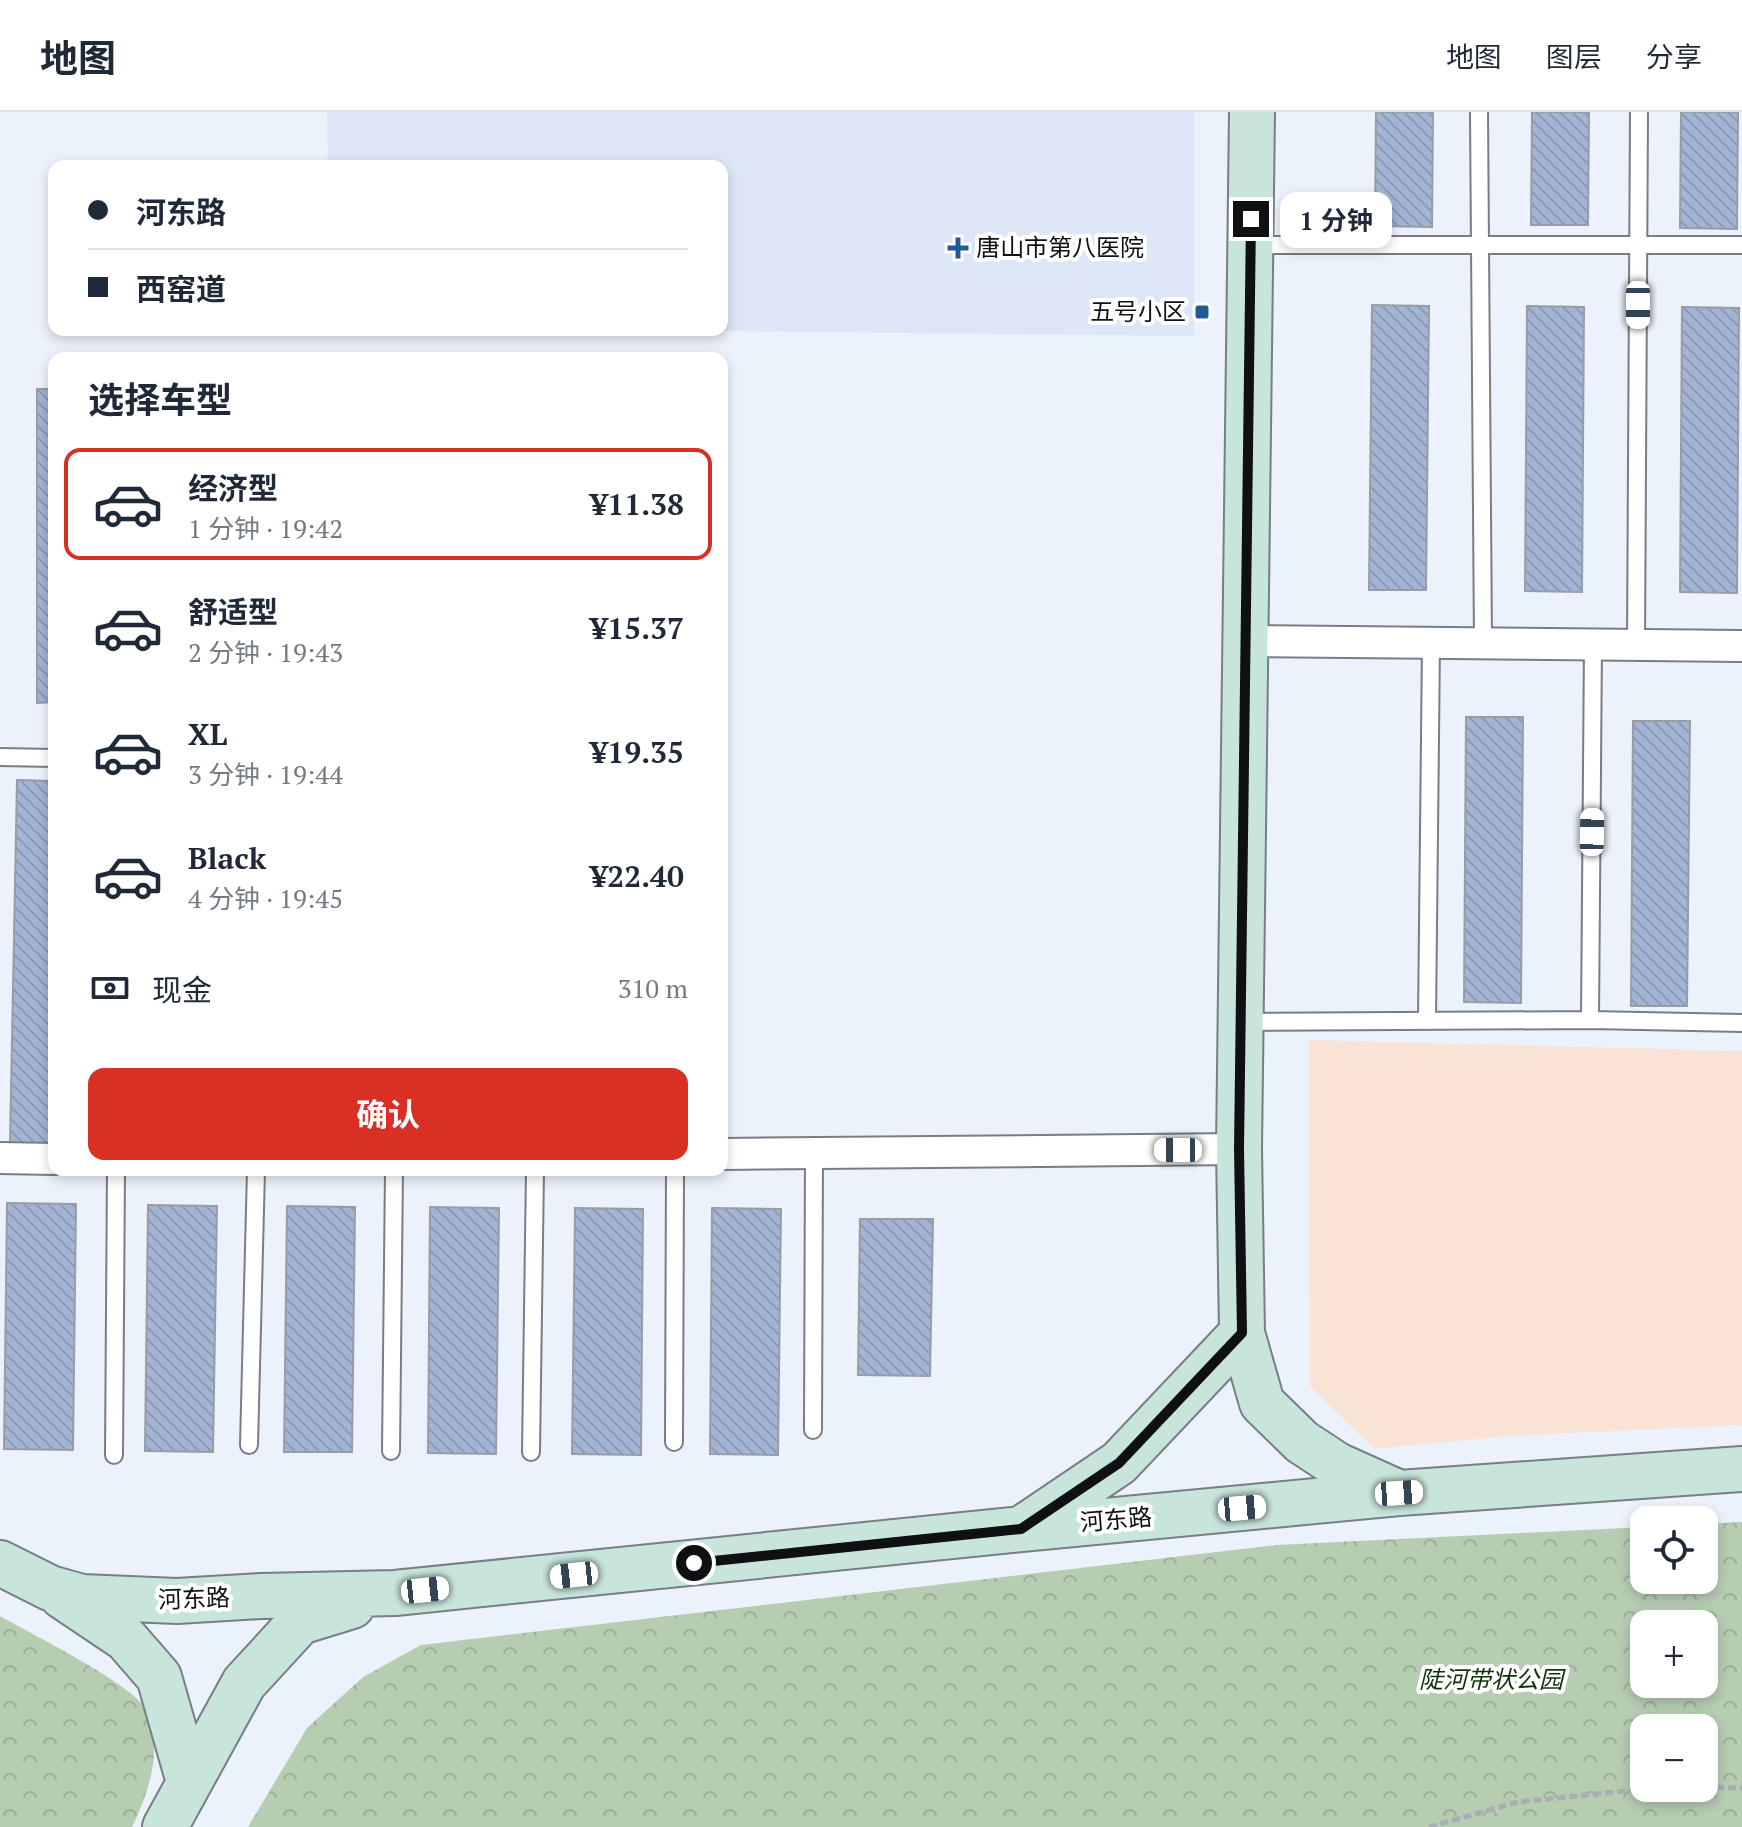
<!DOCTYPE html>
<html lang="zh">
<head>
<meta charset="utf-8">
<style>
	:root { --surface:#fff; --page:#f2f2f3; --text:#1f2937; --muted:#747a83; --line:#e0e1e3; --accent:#d93025 }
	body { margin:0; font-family:"PT Serif","Noto Sans SC",serif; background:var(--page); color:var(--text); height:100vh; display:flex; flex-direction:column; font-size:30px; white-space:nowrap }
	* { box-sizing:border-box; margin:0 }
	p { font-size:26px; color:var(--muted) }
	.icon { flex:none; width:44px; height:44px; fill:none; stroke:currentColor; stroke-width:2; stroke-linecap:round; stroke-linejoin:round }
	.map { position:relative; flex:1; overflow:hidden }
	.side { position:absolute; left:48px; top:240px; width:680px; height:824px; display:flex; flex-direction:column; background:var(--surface); border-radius:16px; box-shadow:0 4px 12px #0003 }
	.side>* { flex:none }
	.top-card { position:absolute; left:48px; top:48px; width:680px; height:176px; border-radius:16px; box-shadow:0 4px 12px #0003; display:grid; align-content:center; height:176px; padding:0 40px; background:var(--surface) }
	.fabs { position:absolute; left:1630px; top:1394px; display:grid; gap:16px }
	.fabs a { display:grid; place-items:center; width:88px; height:88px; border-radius:16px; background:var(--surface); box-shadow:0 4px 12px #0003; font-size:40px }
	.end { position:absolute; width:36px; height:36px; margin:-18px; border:10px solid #0e1013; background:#fff; box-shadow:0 0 0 4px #fff }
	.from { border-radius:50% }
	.bubble { position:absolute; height:56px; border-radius:16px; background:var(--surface); box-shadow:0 4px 12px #0003; font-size:26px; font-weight:700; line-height:56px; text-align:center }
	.car { position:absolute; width:24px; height:48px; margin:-24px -12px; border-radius:10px; box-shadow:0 0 6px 2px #0007; background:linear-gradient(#fff 24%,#345 0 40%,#fff 0 76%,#345 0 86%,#fff 0) }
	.top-card b { display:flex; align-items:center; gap:28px; height:76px; font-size:30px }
	.top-card b+b { border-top:2px solid var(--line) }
	.top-card i { width:20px; height:20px; background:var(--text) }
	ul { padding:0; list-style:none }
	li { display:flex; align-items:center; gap:24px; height:112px; margin:0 16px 12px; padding:0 24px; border:4px solid transparent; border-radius:16px }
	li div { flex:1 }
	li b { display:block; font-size:30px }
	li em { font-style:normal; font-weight:700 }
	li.current { border-color:var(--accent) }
	li>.icon { width:72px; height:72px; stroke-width:1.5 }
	h2 { padding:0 40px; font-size:36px; line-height:96px }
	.pay { display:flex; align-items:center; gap:20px; height:88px; padding:0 40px; font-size:30px }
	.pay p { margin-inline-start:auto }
	.primary-button { display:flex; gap:16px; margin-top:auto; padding:16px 40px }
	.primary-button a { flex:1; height:92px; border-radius:16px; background:var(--accent); color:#fff; font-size:32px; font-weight:700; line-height:92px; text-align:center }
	header { display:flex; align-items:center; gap:48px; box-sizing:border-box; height:112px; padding:0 40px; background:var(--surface); border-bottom:2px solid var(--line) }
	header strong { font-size:38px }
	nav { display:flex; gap:44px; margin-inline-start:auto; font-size:28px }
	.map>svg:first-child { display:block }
	.commercial { fill:#f9e2d6 }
	.built { fill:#dde6f6 }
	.park { fill:url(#park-crowns); fill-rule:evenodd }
	.building { fill:url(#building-back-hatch); stroke:#979ca5; stroke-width:2 }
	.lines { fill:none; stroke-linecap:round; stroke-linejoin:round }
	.lane-casing { stroke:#787d86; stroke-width:20 }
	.street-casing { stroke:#787d86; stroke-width:34 }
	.secondary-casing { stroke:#787d86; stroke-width:48 }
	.path { stroke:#a9adb5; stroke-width:5; stroke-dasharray:8 4; stroke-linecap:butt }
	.lane { stroke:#fff; stroke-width:16 }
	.street { stroke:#fff; stroke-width:30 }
	.secondary { stroke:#c8e5db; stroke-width:44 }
	.route { stroke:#0e1013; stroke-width:10 }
	.poi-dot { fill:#205c93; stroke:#fff; stroke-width:3 }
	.labels { text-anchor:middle; stroke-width:8; stroke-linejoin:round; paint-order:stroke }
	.poi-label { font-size:24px; fill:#0e1013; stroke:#fff; text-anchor:start }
	.street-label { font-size:24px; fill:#0e1013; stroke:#fff }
	.park-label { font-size:24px; font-style:italic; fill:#0e3208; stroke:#fff }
</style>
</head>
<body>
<header>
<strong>地图</strong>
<nav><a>地图</a><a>图层</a><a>分享</a></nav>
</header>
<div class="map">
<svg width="1742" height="1715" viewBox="0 0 1742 1715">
	<defs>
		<pattern id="park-crowns" width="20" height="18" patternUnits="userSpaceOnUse" patternTransform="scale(2)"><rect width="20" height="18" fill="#b6cdb2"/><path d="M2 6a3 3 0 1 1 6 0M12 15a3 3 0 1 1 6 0" fill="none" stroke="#9baf98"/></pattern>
		<pattern id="building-back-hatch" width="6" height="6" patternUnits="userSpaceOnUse" patternTransform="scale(2)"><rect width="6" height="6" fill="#a3b4d4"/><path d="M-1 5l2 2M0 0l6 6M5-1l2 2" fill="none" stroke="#8b9ab5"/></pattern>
	</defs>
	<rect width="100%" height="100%" fill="#ecf2fb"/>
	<path class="commercial" d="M1309,928L1742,939V1313L1509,1324L1374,1337L1310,1274Z"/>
	<path class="built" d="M327,0H1194V224L615,218H722V54H328Z"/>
	<path class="park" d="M1742,1410V1715H248L307,1616L363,1565L421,1533L1277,1433L1644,1415V1468H1704V1412ZM1644,1512H1704V1572H1644ZM1644,1616H1704V1676H1644Z
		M0,1504C29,1521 140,1575 149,1602C162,1640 149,1680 132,1715H0Z"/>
	<path class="building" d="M1376,0H1433L1432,115L1375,114Z
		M1532,0H1589L1588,113H1531Z
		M1681,0H1738L1737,117L1680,116Z
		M1372,193L1429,194L1426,478H1369Z
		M1527,194L1584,195L1582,480L1525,479Z
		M1682,195L1739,196L1737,481L1680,480Z
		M37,277H54V590L37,591Z
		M1466,605H1523L1521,891L1464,890Z
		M1633,609H1690L1687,894H1631Z
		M17,668L54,669V1032L10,1031Z
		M7,1091L76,1092L73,1338L4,1337Z
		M148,1093L217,1094L213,1340L145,1339Z
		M287,1094L355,1095L352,1340H284Z
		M430,1095L499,1096L496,1342L428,1341Z
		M575,1096L643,1097L641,1343L572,1342Z
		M712,1096L781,1097L778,1343L710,1342Z
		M860,1107H933L930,1264L858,1263Z"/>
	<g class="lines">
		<defs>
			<path id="lane" d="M1479,0L1483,531
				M1252,133H1742
				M1636,533L1639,0
				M0,645L54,646
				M1590,908L1593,532
				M1427,909L1431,531
				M1243,910L1590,908L1742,911
				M813,1318L814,1041
				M674,1330L675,1058
				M249,1333L256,1058
				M391,1339L394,1058
				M531,1340L535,1058
				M114,1343L116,1058"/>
			<path id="street" d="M1246,529L1742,534
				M722,1042L1239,1037
				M0,1046L54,1047"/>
			<path id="secondary" d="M1252,0L1239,1037L1242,1221L1262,1291L1302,1330L1337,1353L1397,1380
				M1027,1413L1119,1351L1242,1221
				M0,1451L50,1476L82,1485L177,1489L261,1484L395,1481L1021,1417L1399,1381L1742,1357
				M62,1484L126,1527L159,1565L189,1670
				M165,1715L244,1571L300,1510L352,1494"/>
		</defs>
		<use href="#lane" class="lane-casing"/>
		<use href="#street" class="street-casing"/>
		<use href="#secondary" class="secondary-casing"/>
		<path class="path" d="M1704,1675L1742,1676
			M1429,1715L1518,1690L1655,1676"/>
		<use href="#lane" class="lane"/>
		<use href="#street" class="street"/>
		<use href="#secondary" class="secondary"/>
	</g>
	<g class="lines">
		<path class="route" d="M694,1451L1021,1417L1119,1351L1242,1221L1239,1037L1251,107"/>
	</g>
	<g class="poi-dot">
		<path d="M954 124h8v8h8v8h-8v8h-8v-8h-8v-8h8z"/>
		<rect x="1194" y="192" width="16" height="16" rx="4"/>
	</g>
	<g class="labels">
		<g class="poi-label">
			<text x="976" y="144">唐山市第八医院</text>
			<text x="1186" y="208" text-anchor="end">五号小区</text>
		</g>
		<g class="street-label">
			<text transform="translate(1116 1408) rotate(-5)" y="8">河东路</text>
			<text transform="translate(194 1487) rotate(-2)" y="8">河东路</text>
		</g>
		<g class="park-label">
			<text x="1491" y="1576">陡河带状公园</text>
		</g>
	</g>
</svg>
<div class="fabs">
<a><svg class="icon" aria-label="locate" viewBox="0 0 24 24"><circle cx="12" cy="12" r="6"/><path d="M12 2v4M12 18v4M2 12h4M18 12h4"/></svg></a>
<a>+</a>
<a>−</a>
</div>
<i class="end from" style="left:694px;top:1451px"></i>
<i class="end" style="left:1251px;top:107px"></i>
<div class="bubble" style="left:1280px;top:80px;width:112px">1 分钟</div>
<i class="car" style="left:1638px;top:193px;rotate:180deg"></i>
<i class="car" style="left:1592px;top:720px;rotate:1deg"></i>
<i class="car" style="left:1178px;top:1038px;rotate:270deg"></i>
<i class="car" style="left:1399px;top:1381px;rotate:86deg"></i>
<i class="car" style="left:1242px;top:1396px;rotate:85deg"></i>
<i class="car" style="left:574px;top:1463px;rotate:264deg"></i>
<i class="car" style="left:425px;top:1478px;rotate:84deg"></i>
<div class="top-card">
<b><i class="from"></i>河东路</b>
<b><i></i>西窑道</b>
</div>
<section class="side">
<h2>选择车型</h2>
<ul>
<li class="current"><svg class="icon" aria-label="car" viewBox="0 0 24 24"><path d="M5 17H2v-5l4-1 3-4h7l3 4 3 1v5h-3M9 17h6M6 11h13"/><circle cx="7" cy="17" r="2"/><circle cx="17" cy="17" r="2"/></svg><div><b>经济型</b><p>1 分钟 · 19:42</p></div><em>¥11.38</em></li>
<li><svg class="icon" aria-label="car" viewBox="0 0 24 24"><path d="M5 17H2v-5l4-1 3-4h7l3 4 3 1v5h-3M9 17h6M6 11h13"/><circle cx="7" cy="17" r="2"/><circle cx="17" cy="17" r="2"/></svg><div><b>舒适型</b><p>2 分钟 · 19:43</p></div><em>¥15.37</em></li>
<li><svg class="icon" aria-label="car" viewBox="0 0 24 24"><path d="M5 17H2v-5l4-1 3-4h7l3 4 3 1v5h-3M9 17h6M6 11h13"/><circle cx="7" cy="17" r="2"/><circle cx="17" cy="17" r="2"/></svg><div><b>XL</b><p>3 分钟 · 19:44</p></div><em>¥19.35</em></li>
<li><svg class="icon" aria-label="car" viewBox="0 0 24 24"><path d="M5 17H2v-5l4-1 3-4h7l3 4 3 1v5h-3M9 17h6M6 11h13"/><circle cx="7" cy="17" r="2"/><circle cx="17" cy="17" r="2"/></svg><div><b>Black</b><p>4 分钟 · 19:45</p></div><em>¥22.40</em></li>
</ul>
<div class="pay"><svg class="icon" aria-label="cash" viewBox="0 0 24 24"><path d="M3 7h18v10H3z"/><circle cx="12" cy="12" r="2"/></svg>现金<p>310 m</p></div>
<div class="primary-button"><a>确认</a></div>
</section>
</div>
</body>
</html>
